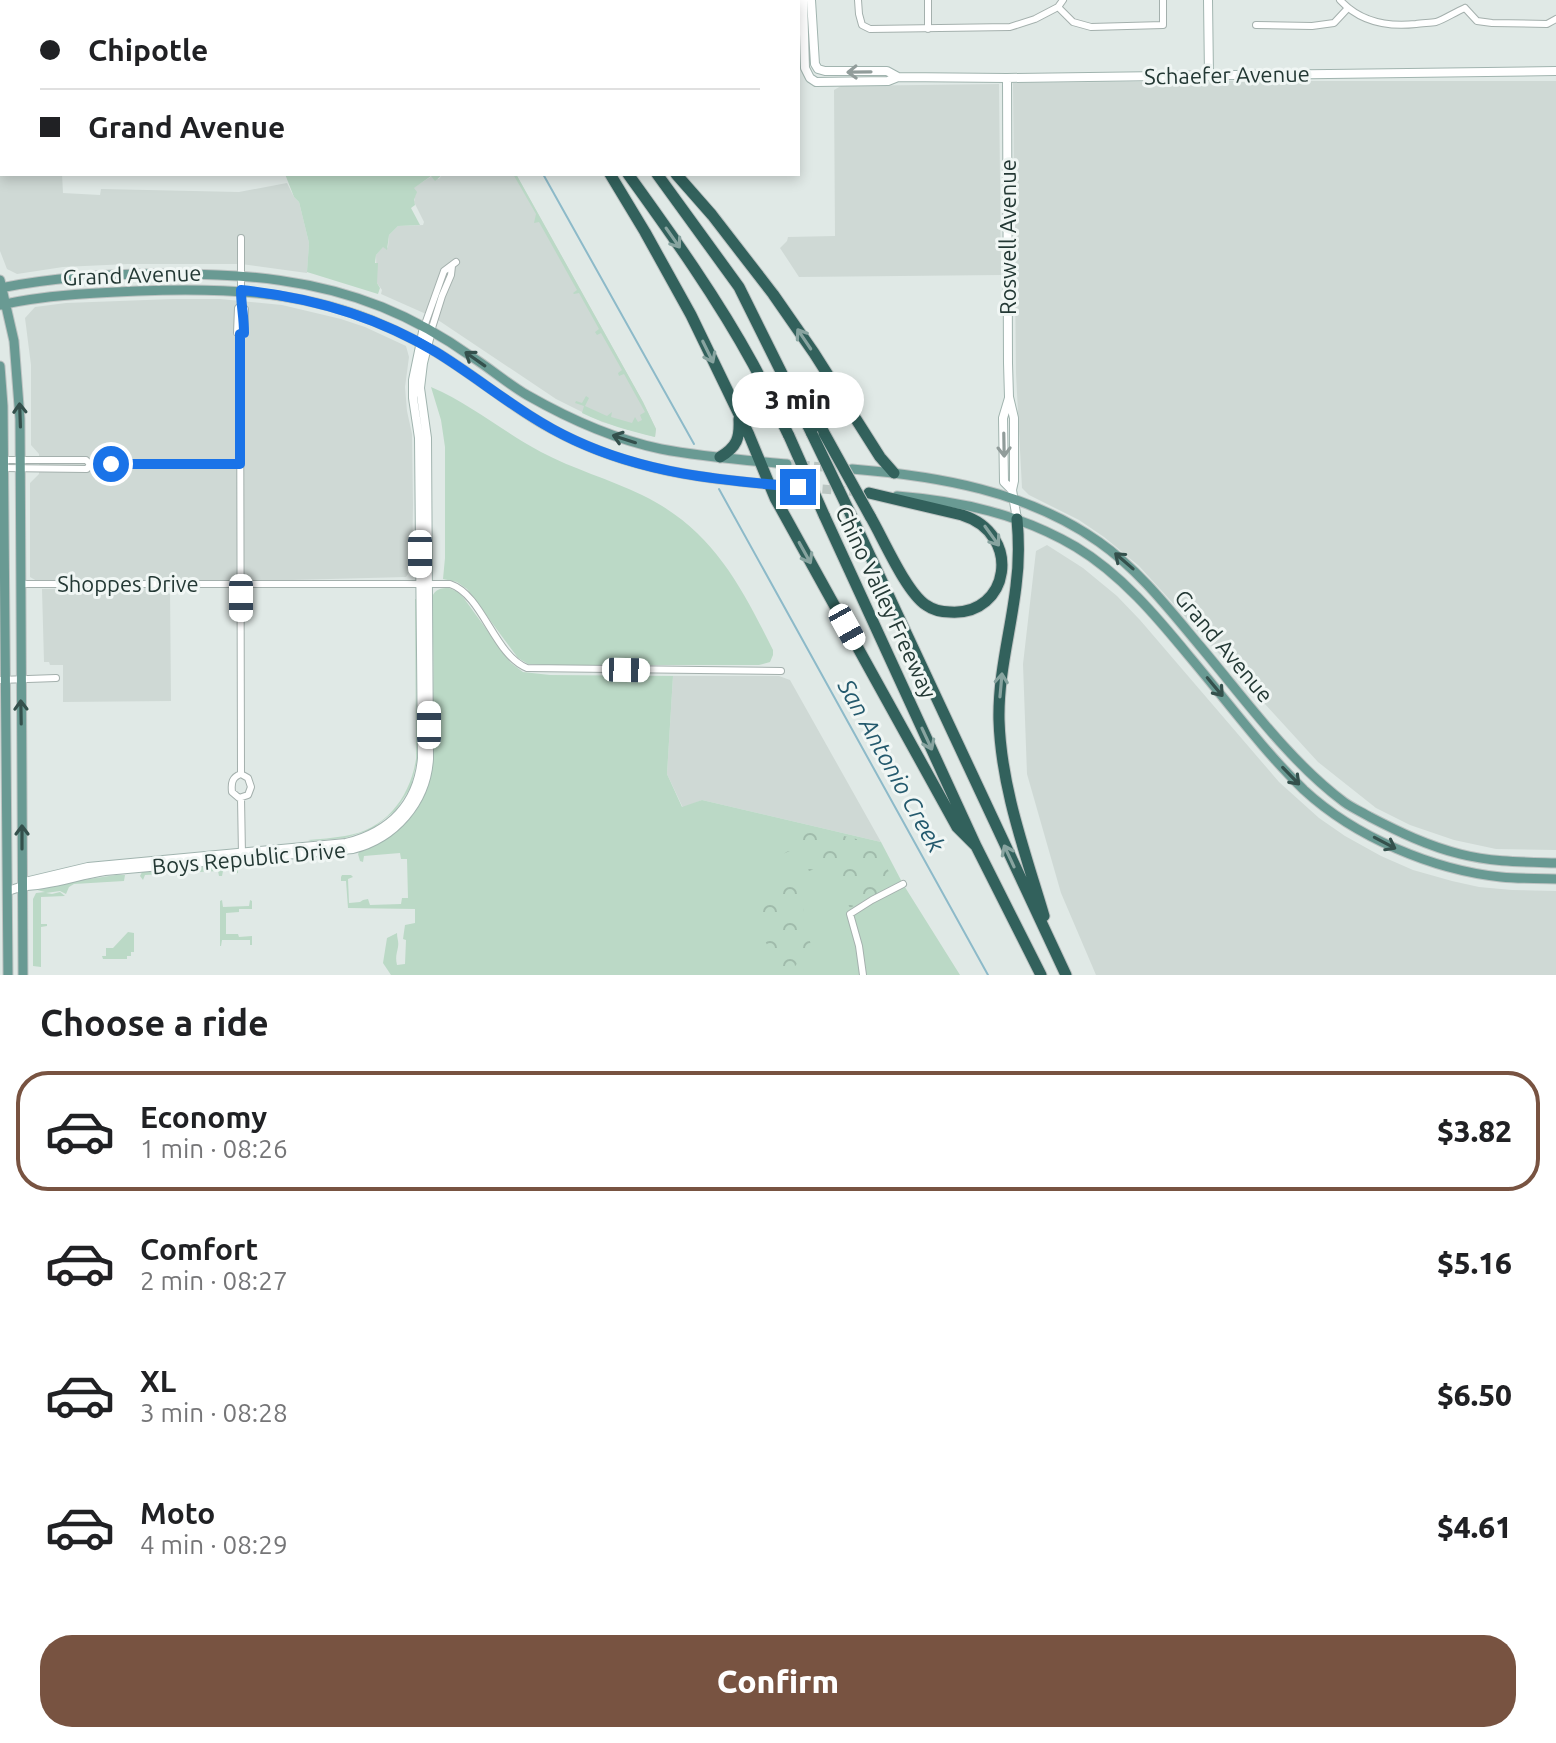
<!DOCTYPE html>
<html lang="en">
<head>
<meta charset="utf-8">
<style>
	:root { --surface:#fff; --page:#f2f2f2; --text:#202124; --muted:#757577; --line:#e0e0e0; --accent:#785341 }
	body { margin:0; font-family:Ubuntu,sans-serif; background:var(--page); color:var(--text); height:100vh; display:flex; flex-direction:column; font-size:30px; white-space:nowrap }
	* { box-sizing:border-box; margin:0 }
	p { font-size:26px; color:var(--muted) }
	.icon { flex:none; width:44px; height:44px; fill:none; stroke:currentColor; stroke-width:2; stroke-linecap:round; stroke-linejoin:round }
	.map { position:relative; height:975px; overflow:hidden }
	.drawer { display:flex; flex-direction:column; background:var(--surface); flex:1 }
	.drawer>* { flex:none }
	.guide { position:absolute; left:0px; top:0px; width:800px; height:176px; box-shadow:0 4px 12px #0003; display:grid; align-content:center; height:176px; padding:0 40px; background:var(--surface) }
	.end { position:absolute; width:36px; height:36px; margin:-18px; border:10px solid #1a73e8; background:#fff; box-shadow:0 0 0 4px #fff }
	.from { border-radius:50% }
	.bubble { position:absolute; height:56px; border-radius:28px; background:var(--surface); box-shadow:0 4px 12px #0003; font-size:26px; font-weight:800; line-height:56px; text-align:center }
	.car { position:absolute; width:24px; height:48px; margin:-24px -12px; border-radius:10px; box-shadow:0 0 6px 2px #0007; background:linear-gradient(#fff 24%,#345 0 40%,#fff 0 76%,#345 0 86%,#fff 0) }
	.guide b { display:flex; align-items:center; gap:28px; height:76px; font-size:30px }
	.guide b+b { border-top:2px solid var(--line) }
	.guide i { width:20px; height:20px; background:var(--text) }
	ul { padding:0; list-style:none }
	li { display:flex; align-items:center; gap:24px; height:120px; margin:0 16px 12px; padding:0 24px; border:4px solid transparent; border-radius:32px }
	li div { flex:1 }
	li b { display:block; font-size:30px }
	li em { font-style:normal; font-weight:800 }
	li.current { border-color:var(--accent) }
	li>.icon { width:72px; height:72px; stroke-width:1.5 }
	h2 { padding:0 40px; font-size:36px; line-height:96px }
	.button { display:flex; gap:16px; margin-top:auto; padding:16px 40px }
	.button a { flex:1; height:92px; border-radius:32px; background:var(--accent); color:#fff; font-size:32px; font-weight:800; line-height:92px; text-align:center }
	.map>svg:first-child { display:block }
	.built { fill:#cfd9d5 }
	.green { fill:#bbd9c6 }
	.park { fill:url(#park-crowns) }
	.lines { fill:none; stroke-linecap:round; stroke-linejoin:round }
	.stream { stroke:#8dbac9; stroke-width:2 }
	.primary-tunnel { stroke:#bac6c2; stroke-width:9; stroke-dasharray:9 4.5; stroke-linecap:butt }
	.street-casing { stroke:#a4b0ad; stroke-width:8 }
	.secondary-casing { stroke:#a1b4af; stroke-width:10 }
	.primary-casing { stroke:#bdc3c2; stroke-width:11 }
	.highway-casing { stroke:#bdc3c2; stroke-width:13 }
	.street { stroke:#fff; stroke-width:6 }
	.secondary { stroke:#fff; stroke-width:8 }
	.primary { stroke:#699a93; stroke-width:9 }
	.highway { stroke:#32615c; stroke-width:11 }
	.highway-bridge-casing { stroke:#bdc3c2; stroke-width:13; stroke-linecap:butt }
	.highway-bridge { stroke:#32615c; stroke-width:11 }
	.oneway { stroke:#919c9a }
	.oneway2 { stroke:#88a4a0 }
	.oneway3 { stroke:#34504c }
	.route { stroke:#1a73e8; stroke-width:10 }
	.labels { text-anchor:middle; stroke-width:6; stroke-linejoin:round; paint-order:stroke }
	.street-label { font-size:22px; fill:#233834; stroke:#f0f6f4 }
	.water-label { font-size:24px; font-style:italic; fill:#23596d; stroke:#f0f6f4 }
</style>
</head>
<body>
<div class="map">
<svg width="1556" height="975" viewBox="0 0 1556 975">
	<defs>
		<pattern id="park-crowns" width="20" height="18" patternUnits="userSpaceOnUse" patternTransform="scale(2)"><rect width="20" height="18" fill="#bbd9c6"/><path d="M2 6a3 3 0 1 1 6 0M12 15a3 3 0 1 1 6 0" fill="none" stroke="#a0bbab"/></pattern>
	</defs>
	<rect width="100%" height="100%" fill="#e0e9e6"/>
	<path class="built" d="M1206,81H1556V850L1496,849L1454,840L1410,825L1376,808L1318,762L1139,566L1104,537L1079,520L1029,495L1022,488L1016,374L1013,83Z
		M999,84L1001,275L799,277L780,248L787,241L788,237L835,236L834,90L841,86Z
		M2,151V174H62L63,193L100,195L101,189L239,192L287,183L294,197L299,202L309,243L307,273L241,264H128L63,267L17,274L7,269L0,251V153Z
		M443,174H516L643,402L656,429L655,437L602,422L556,399L435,318L381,294L382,290L377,283L376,255L383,246L386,249L388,247L389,235L398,226L423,225L424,222L414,202L416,192L413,188L432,176L439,179Z
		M173,299H220L282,305L341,319L365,327L406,346L409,357L405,387L407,411L412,434L413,504L412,568L406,577L181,583L169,581H37L30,577V483L39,474V454L31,445V365L25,318L35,307L66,303Z
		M1047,545L1083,568L1117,596L1140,620L1279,782L1319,818L1345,836L1381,856L1413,870L1452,881L1479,887L1512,890L1556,891V975H1096L1061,893L1027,774L1023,664L1036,551Z
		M170,588L171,701L63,702V665H50L49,662H44L42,589Z
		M673,676H779L790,680L881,842L702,800L683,808L667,774Z"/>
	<path class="green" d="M285,174H443L435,181L431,176L414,188L417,192L414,200L415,205L411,208L420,225L398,226L389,235L387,250L383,247L376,255L375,263H378L377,283L380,288L378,294L307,272L309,243L299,202L294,197Z
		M513,174H516L643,402L656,429L655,437C630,431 605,424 582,413L584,406L575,403L576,401L582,403L586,396L589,398L585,406L607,416L612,412L611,417L632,423L635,417L638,422L642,420L640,415L645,412L624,374L619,376L618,373L622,370L601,333L597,335L595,332L599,329L579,293L574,294L573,293L577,290L539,222L534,223L536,214Z
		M431,387C471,404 503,432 541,452C573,469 609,479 642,495C712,529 740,584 773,650V655L770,662L759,665H543L528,664L518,658L467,589L457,582L443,579L445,558V447L441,420Z
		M449,588L458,592L463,597L511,663L523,672L550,675L673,676L667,774L682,807L702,800L881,842L903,884L960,975H391L383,963L387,938L397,933C397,939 399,941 398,947C397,953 395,957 397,965L405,964L406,940L403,939L405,925L415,923V909L348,908L346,881H341V877L342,875H351L353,877L348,879L349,903L360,902L363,900L368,899L370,905L401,904L402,898H408L407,859H401L400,853L364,856L363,862L360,861L358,854L360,851C436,821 433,775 433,704C434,669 433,633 432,598C434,589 441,588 449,588Z
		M415,599H416L417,761L411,787L396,810L372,829L345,838L311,841L308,840C320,839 333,838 345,836C385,830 410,798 416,759Z
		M235,865L238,866V873L233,874V869L223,871L222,876H219L218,871L145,875L143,880L140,876L142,872Z
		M116,875H125L124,881L74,884L69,887L66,894L60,891L46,893L52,894L60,892L65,896L41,897V924H47V926L41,927V967L33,966V899L36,893L45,892L37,890L69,882Z
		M222,900L223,907L249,906L250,900L252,901V909H239V912L226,913V934H238L239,937L252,936V945H250V940H222L221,946H220V901Z
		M128,932L134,933V952H131V956H127V959H103L102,956H106V948H113Z"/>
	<path class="park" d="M795,824L877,844L892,879L887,888L850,908L833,877L842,873L837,861L809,871L805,863L814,857L806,844L762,863L758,855L763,853L772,856L775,843L792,846Z
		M788,883L791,887L800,883L804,901L803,912L794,901L774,889Z
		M772,892L792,903L809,938L811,945L790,973H782L755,922Z"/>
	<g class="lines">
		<path class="stream" d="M450,0L451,2
			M543,174L694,444
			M719,489L988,975"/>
		<path class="primary-tunnel" d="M787,464L848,469
			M809,488L862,492"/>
		<defs>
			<path id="street" d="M168,0L169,2
				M257,0L258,2
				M858,0L859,14L862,25L870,29L1010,27L1035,19L1058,7L1063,0
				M928,0V29
				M1340,0C1360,22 1388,27 1416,24C1422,23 1430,23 1436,22C1445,19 1455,12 1465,8
				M610,2L774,0L777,2
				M1058,7L1073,22L1091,27L1163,25V0
				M1465,8L1477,21L1492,23L1547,24L1556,19
				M1256,25L1312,26L1334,23L1348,8
				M0,110L2,111
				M424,327L444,271L456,262
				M431,331L442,296L451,275L452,266
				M240,334L244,333L245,309L241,305V238
				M3,460H86L90,464
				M3,468L87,469L90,464H240
				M20,584H450C483,595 494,655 527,668L781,671
				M0,680L56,678
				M241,774L240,337V334L237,333L238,308L241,305
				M241,774L248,778L251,787L248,795L239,798L232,792C231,783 232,777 241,774Z
				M241,798L242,855
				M863,975L859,946L850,914L872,900L903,884"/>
			<path id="secondary" d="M803,0L805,68L810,78L816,82L888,81L898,77L1007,78L1556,71
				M811,0L815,64L818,69L825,71H887L898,77
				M1208,0L1209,76
				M1007,78L1008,363L1009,397L1014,418V481L1012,490L1017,519
				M1009,398L1003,418L1004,482L1012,490
				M23,886C49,886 78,875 105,871L353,849C395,838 426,803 429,759L427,438L420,388L423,363L431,331
				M8,891L23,886L25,882L88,867L346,843C390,832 418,804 422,758L419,438L413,398V380L424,327"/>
			<path id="primary" d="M0,280L14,341L20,419L23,975
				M0,288C58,277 116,273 175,274C246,274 315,280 382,307C414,320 444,337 472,357C491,369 508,384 527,395C569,419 613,439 661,449C702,457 745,460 787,464
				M0,305C46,295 92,293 138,291C218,288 296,290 371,320C393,329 416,340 436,352C476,376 511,407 552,429C632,473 710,479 798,487
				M0,366L3,406L8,975
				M852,469C938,476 1027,491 1099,542C1139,570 1169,609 1200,646C1244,698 1289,761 1344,802C1352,808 1362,812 1370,817C1399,832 1428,846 1460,854C1491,862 1524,862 1556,863
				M897,496C960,501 1020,514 1076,547C1121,574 1157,617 1189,656C1227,701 1262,749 1304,790C1355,837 1433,870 1501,877C1519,879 1538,878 1556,879"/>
			<path id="highway" d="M490,0L492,2
				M526,0L527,2
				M610,174L645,232L691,315L749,435L775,498L957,827L976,846
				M628,174C672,235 717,298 753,364C766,388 777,412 789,436
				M657,174L739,287L812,434
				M676,174L712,215L773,294L814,353L880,457L894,473
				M799,398L812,411L824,433
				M720,457C737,447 740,438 739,419
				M869,493L962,515C1023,534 1010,616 950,612C942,612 933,610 926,605C906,592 883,538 870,516
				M824,515L976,846L1041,975
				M851,515L1066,975
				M1017,519C1019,541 1019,564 1016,586C1011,630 998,674 999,720C1001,787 1025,852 1044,916"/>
		</defs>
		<use href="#street" class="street-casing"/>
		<use href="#secondary" class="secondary-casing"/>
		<use href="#primary" class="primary-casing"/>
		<use href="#highway" class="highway-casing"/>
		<use href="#street" class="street"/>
		<use href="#secondary" class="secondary"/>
		<use href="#primary" class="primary"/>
		<use href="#highway" class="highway"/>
		<defs>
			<path id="highway-bridge" d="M824,433L870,516
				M812,434L851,515
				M789,436L824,515"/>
		</defs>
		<use href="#highway-bridge" class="highway-bridge-casing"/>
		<use href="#highway-bridge" class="highway-bridge"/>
	</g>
	<defs><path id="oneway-shaft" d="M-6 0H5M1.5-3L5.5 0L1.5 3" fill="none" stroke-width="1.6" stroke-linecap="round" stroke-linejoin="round" transform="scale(2)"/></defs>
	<g class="oneway">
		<use href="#oneway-shaft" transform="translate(859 72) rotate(179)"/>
		<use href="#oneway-shaft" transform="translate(1004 445) rotate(89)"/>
	</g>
	<g class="oneway2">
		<use href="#oneway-shaft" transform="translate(673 238) rotate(55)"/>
		<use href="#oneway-shaft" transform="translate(804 339) rotate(-124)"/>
		<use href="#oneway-shaft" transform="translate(708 352) rotate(64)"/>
		<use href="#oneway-shaft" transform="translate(992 536) rotate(54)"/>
		<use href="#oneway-shaft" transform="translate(805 553) rotate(61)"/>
		<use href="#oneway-shaft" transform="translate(1001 685) rotate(-85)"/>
		<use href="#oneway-shaft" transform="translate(927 739) rotate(65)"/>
		<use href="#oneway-shaft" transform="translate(1009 856) rotate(-115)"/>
	</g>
	<g class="oneway3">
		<use href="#oneway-shaft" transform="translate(475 359) rotate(-145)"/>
		<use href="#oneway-shaft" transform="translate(20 415) rotate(-92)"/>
		<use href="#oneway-shaft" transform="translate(624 439) rotate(-162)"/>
		<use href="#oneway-shaft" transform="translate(1124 561) rotate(-139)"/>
		<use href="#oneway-shaft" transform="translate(1215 687) rotate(50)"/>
		<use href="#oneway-shaft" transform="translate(21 712) rotate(-91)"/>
		<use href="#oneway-shaft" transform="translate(1291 776) rotate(46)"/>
		<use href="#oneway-shaft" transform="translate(22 837) rotate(-90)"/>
		<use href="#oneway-shaft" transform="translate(1385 843) rotate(28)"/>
	</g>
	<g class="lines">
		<path class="route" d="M111,464H240V334L244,333C244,316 241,306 241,290C310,297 376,316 436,352C483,381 524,417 574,440C647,474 719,480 798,487"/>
	</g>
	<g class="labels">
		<g class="street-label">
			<text transform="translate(1227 75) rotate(-1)" y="8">Schaefer Avenue</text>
			<text transform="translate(1008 237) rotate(-90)" y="8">Roswell Avenue</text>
			<text transform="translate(132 275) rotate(-2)" y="8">Grand Avenue</text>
			<text x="128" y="592">Shoppes Drive</text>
			<text transform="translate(886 602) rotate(65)" y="8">Chino Valley Freeway</text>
			<text transform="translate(1224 646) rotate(50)" y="8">Grand Avenue</text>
			<text transform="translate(249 858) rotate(-5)" y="8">Boys Republic Drive</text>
		</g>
		<g class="water-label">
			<text transform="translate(891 766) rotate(61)" y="8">San Antonio Creek</text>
		</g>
	</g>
</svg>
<i class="end from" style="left:111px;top:464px"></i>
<i class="end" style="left:798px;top:487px"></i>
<div class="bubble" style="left:732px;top:372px;width:132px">3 min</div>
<i class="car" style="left:420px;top:554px;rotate:180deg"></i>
<i class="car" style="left:241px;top:598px;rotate:180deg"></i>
<i class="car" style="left:847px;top:627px;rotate:151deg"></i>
<i class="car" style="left:626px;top:670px;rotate:91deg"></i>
<i class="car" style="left:429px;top:725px;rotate:0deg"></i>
<div class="guide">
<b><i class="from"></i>Chipotle</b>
<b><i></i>Grand Avenue</b>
</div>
</div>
<section class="drawer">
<h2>Choose a ride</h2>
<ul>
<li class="current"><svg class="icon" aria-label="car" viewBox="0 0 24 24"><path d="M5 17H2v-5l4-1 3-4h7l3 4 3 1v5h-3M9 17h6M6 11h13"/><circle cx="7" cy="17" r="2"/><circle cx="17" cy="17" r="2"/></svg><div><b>Economy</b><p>1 min · 08:26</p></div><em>$3.82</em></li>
<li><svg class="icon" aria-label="car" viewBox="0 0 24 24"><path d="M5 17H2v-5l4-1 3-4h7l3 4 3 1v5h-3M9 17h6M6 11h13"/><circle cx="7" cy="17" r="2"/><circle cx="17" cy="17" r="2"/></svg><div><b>Comfort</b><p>2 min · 08:27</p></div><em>$5.16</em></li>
<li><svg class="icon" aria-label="car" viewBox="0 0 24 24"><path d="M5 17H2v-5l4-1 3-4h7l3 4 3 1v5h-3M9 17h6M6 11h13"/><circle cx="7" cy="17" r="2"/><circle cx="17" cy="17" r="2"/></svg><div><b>XL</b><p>3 min · 08:28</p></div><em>$6.50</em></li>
<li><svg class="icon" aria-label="car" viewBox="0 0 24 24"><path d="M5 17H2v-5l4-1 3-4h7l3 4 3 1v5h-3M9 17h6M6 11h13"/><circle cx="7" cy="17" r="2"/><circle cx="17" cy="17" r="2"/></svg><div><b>Moto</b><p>4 min · 08:29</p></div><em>$4.61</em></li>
</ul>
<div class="button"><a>Confirm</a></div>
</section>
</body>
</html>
